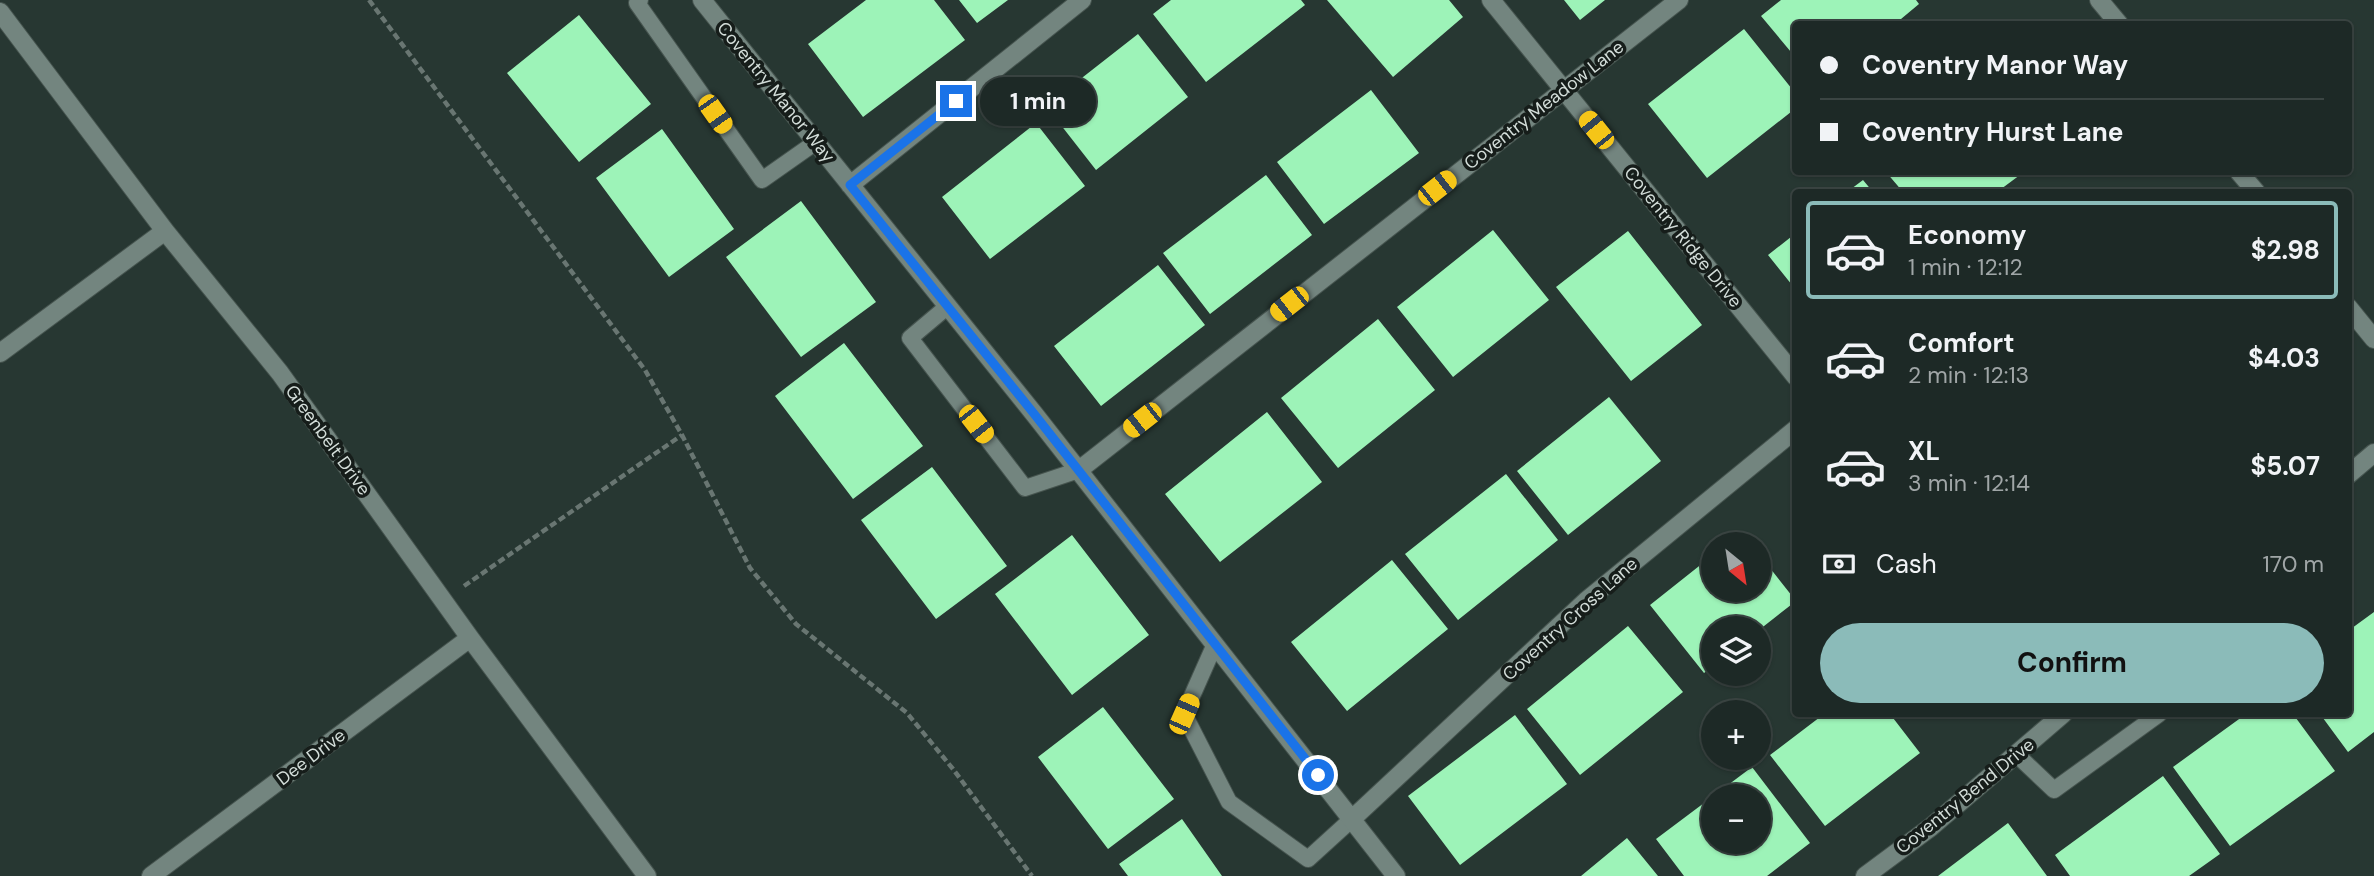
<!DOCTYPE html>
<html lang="en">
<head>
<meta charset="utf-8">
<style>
	:root { --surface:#1d2926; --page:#25312e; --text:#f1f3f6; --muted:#a0a6a7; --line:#3b4543; --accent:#8bbbb9 }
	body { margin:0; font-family:"DM Sans",sans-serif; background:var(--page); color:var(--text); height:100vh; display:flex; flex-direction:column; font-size:26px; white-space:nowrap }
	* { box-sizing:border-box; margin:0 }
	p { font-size:23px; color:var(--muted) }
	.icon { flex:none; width:38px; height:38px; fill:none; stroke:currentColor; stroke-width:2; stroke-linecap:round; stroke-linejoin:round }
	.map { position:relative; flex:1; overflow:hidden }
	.side { position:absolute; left:1792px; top:189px; width:560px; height:528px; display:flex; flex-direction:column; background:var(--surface); border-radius:7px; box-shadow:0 2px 5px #0004,0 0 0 2px var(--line) }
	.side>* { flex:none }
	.hud { position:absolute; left:1792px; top:21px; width:560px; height:154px; border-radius:7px; box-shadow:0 2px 5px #0004,0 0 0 2px var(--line); display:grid; align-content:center; height:154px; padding:0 28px; background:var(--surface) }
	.needle { width:46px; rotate:150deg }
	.buttons { position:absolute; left:1701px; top:532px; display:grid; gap:14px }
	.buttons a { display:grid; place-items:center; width:70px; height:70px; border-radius:50%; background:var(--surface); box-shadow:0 2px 5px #0004,0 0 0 2px var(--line); font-size:35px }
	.end { position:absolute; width:32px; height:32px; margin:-16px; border:9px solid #1a73e8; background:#fff; box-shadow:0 0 0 4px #fff }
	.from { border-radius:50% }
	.bubble { position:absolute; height:49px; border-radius:24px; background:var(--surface); box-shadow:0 2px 5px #0004,0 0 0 2px var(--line); font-size:23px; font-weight:700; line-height:49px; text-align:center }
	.car { position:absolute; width:21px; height:42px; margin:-21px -10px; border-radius:9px; box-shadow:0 0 5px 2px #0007; background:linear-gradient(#f5c518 24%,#345 0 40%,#f5c518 0 76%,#345 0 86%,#f5c518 0) }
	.hud b { display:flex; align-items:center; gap:24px; height:66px; font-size:26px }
	.hud b+b { border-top:2px solid var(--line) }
	.hud i { width:18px; height:18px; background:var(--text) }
	ul { padding:12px 0 0; list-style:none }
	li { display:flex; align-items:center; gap:21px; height:98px; margin:0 14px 10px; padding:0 14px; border:4px solid transparent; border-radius:7px }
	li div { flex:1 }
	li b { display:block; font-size:26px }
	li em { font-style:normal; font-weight:700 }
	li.active { border-color:var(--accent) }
	li>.icon { width:63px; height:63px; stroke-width:1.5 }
	.pay { display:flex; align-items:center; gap:18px; height:77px; padding:0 28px; font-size:26px }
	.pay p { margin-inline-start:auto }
	.primary-button { display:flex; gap:14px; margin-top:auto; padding:14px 28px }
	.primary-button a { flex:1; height:80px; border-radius:42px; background:var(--accent); color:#111; font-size:28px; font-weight:700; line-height:80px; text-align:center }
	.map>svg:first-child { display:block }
	.building { fill:#9df3b8; fill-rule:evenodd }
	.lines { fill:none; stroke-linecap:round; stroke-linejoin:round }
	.service-casing { stroke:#46544f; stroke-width:18 }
	.minor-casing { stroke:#46544f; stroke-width:20 }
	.secondary-casing { stroke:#46544f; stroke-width:20 }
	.path { stroke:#697672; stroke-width:4.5; stroke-dasharray:7 3.5; stroke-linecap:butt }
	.service { stroke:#73857f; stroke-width:16 }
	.minor { stroke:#73857f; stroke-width:18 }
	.secondary { stroke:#73857f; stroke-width:18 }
	.route { stroke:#1a73e8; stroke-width:9 }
	.labels { text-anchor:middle; stroke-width:7; stroke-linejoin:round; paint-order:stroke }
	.street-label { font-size:18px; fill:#d3ddd9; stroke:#161d1a }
</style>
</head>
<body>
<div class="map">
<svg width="2374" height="876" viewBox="0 0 2374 876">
	<rect width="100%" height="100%" fill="#273732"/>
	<path class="building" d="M866,0H934L965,40L863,117L808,44Z
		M959,0H1008L977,23Z
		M1171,0H1301L1305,5L1206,82L1153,14Z
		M1327,0H1449L1463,17L1393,77Z
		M1564,0H1605L1580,20Z
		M1781,0H1916L1919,4L1895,24H1796V58L1761,16Z
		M579,15L651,104L579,162L507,73Z
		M1744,29L1796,94V108L1707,178L1648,104Z
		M1138,34L1188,97L1096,170L1046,106Z
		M1371,90L1419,153L1324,224L1277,162Z
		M1036,123L1085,186L990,259L942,197Z
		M662,129L734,229L669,277L596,178Z
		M1886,172H2024L1997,192H1903Z
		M1266,175L1312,235L1210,314L1163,253Z
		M1863,180L1873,192H1847Z
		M801,201L876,302L801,357L726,257Z
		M1493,230L1549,300L1453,377L1397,307Z
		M1628,231L1702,325L1631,381L1556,287Z
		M1796,233V290L1768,255Z
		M1158,265L1205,325L1101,406L1054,346Z
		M1378,319L1435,390L1338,468L1281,398Z
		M844,343L923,446L853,499L775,396Z
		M1609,397L1661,461L1568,535L1517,471Z
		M1267,412L1322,482L1220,562L1165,494Z
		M932,467L1007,566L936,619L861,520Z
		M1506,474L1558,540L1458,620L1405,554Z
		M1742,533L1751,544H1727Z
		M1072,535L1149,635L1072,695L995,594Z
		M1759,554L1796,601L1759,630V628H1713V666L1704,673L1650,605L1713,555V590H1759Z
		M1392,560L1448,629L1347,711L1291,642Z
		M2374,612V732L2348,752L2320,714H2348V631Z
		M1628,626L1683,692L1580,775L1527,709Z
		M1103,707L1174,799L1108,849L1038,757Z
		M1824,714H1890L1920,753L1825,826L1770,755Z
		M2246,714H2293L2335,771L2230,846L2173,767Z
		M1515,715L1567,784L1460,865L1408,796Z
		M1752,767L1810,843L1767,876H1684L1656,839ZM1713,796H1759V842H1713Z
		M2163,776L2220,854L2189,876H2070L2055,855Z
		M1182,819L1222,876H1128L1119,864Z
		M2008,823L2047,876H1938Z
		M1627,838L1658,876H1581Z"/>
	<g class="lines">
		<defs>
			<path id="service" d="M640,0L637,3L762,180L816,142
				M948,306L910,338L1025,488L1079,470
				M1215,644L1184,714L1229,802L1308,859L1352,819
				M2016,754L2054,790L2159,714"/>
			<path id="minor" d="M702,0L1035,415L1396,876
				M1491,0L1796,377
				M0,12L165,231L280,373L470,638L647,876
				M850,185L1082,0
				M0,353L165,231
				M1079,470L1679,0
				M2348,475L2374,453
				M1352,819L1586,601L1796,429
				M151,876L470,638
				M1865,876L1931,827L2063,714"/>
			<path id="secondary" d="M2099,0L2119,24
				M2239,172L2256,192
				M2348,307L2374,339"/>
		</defs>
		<use href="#service" class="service-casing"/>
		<use href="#minor" class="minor-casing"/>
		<use href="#secondary" class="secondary-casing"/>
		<path class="path" d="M369,0L645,370L682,435L750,568L796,624L907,713L953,769L1032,876
			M464,586L682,435"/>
		<use href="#service" class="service"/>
		<use href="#minor" class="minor"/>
		<use href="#secondary" class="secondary"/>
	</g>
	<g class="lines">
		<path class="route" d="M956,101L850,185L1035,415L1318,775"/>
	</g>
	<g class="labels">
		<g class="street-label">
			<text transform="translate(776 92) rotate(51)" y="6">Coventry Manor Way</text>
			<text transform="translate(1544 105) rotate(-38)" y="6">Coventry Meadow Lane</text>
			<text transform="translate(1683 237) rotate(51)" y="6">Coventry Ridge Drive</text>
			<text transform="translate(328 440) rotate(54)" y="6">Greenbelt Drive</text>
			<text transform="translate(1570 619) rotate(-42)" y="6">Coventry Cross Lane</text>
			<text transform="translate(311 757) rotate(-37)" y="6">Dee Drive</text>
			<text transform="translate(1965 796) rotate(-39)" y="6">Coventry Bend Drive</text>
		</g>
	</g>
</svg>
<div class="buttons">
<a><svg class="needle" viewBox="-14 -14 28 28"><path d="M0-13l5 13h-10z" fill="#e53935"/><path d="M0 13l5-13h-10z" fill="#a0a6a7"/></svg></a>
<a><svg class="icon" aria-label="layers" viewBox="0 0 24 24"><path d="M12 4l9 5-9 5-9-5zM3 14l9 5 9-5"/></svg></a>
<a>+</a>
<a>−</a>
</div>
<i class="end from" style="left:1318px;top:775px"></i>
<i class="end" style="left:956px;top:101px"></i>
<div class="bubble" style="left:980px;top:77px;width:116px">1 min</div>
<i class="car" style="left:715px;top:114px;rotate:145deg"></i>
<i class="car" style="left:1596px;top:130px;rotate:321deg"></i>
<i class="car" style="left:1437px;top:188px;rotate:52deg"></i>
<i class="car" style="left:1289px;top:304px;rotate:232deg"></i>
<i class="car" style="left:1142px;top:420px;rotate:232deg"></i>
<i class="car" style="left:976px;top:424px;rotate:142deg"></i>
<i class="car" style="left:1184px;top:714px;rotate:24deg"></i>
<div class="hud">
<b><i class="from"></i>Coventry Manor Way</b>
<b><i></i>Coventry Hurst Lane</b>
</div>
<section class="side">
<ul>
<li class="active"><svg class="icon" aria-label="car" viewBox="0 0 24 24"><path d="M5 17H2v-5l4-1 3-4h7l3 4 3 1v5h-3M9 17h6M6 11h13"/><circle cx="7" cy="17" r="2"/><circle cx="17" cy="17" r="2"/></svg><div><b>Economy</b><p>1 min · 12:12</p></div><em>$2.98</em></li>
<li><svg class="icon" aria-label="car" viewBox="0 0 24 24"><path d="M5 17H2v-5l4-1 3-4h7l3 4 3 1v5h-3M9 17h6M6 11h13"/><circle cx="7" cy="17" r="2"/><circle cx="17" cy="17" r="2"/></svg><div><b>Comfort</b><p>2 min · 12:13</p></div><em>$4.03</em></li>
<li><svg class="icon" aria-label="car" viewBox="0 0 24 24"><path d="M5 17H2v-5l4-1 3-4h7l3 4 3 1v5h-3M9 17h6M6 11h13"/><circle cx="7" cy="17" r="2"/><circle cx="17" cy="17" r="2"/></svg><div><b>XL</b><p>3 min · 12:14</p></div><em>$5.07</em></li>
</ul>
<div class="pay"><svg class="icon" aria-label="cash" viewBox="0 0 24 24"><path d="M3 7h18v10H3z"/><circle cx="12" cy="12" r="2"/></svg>Cash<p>170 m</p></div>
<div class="primary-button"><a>Confirm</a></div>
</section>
</div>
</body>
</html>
